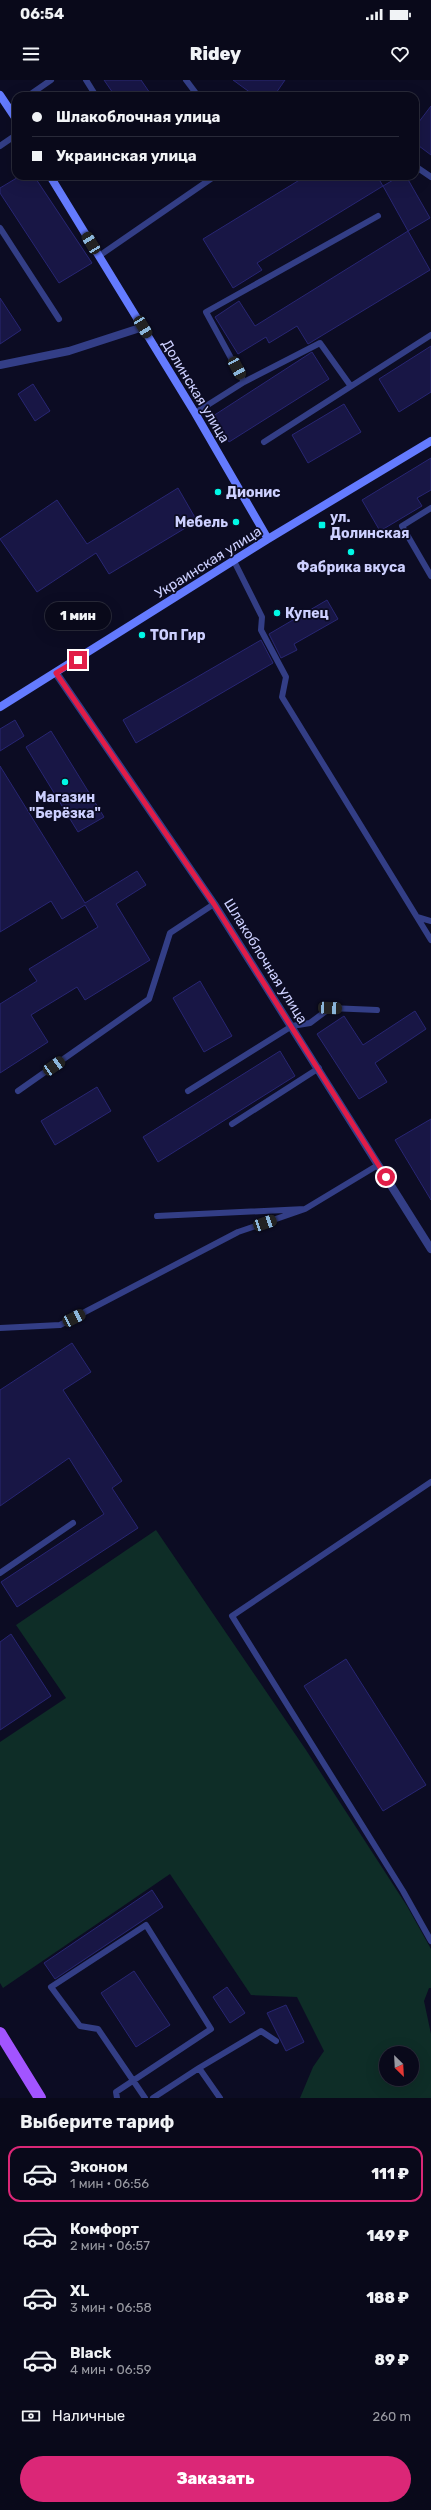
<!DOCTYPE html>
<html lang="ru">
<head>
<meta charset="utf-8">
<style>
	:root { --surface:#09091a; --page:#171727; --text:#f1f3f6; --muted:#999aa2; --line:#292a39; --accent:#db2777 }
	body { margin:0; font-family:Rubik,sans-serif; background:var(--page); color:var(--text); height:100vh; display:flex; flex-direction:column; font-size:15px; white-space:nowrap }
	* { box-sizing:border-box; margin:0 }
	p { font-size:13px; color:var(--muted) }
	.icon { flex:none; width:22px; height:22px; fill:none; stroke:currentColor; stroke-width:2; stroke-linecap:round; stroke-linejoin:round }
	.map { position:relative; height:2018px; overflow:hidden }
	.panel { display:flex; flex-direction:column; background:var(--surface); flex:1 }
	.panel>* { flex:none }
	.guide { position:absolute; left:12px; top:12px; width:407px; height:88px; border-radius:12px; box-shadow:0 4px 16px #0002,0 0 0 1px var(--line); display:grid; align-content:center; height:88px; padding:0 20px; background:var(--surface) }
	.needle { width:26px; rotate:156deg }
	.buttons { position:absolute; left:379px; top:1966px; display:grid; gap:8px }
	.buttons a { display:grid; place-items:center; width:40px; height:40px; border-radius:50%; background:var(--surface); box-shadow:0 4px 16px #0002,0 0 0 1px var(--line); font-size:20px }
	.end { position:absolute; width:18px; height:18px; margin:-9px; border:5px solid #e11d48; background:#fff; box-shadow:0 0 0 2px #fff }
	.from { border-radius:50% }
	.bubble { position:absolute; height:28px; border-radius:14px; background:var(--surface); box-shadow:0 4px 16px #0002,0 0 0 1px var(--line); font-size:13px; font-weight:800; line-height:28px; text-align:center }
	.car { position:absolute; width:12px; height:24px; margin:-12px -6px; border-radius:5px; box-shadow:0 0 3px 1px #0007; background:linear-gradient(#222 24%,#8ab4d8 0 40%,#222 0 76%,#8ab4d8 0 86%,#222 0) }
	.guide b { display:flex; align-items:center; gap:14px; height:38px; font-size:15px }
	.guide b+b { border-top:1px solid var(--line) }
	.guide i { width:10px; height:10px; background:var(--text) }
	ul { padding:0; list-style:none }
	li { display:flex; align-items:center; gap:12px; height:56px; margin:0 8px 6px; padding:0 12px; border:2px solid transparent; border-radius:12px }
	li div { flex:1 }
	li b { display:block; font-size:15px }
	li em { font-style:normal; font-weight:800 }
	li.active { border-color:var(--accent) }
	li>.icon { width:36px; height:36px; stroke-width:1.5 }
	h2 { padding:0 20px; font-size:18px; line-height:48px }
	.pay { display:flex; align-items:center; gap:10px; height:44px; padding:0 20px; font-size:15px }
	.pay p { margin-inline-start:auto }
	.cta { display:flex; gap:8px; margin-top:auto; padding:8px 20px }
	.cta a { flex:1; height:46px; border-radius:24px; background:var(--accent); color:#fff; font-size:16px; font-weight:800; line-height:46px; text-align:center }
	.status { display:flex; justify-content:space-between; align-items:center; height:28px; padding:0 20px; background:var(--surface); direction:ltr }
	.status svg { height:11px; fill:currentColor }
	header { display:flex; justify-content:space-between; align-items:center; height:52px; padding:0 20px; background:var(--surface); font-size:18px; font-weight:800 }
	.map>svg:first-child { display:block }
	.green { fill:#0e2d27; fill-rule:evenodd }
	.building { fill:#181645; stroke:#282673 }
	.lines { fill:none; stroke-linecap:round; stroke-linejoin:round }
	.lane { stroke:#333e86; stroke-width:6 }
	.street { stroke:#333e86; stroke-width:8 }
	.secondary { stroke:#647bff; stroke-width:8 }
	.primary { stroke:#a254ff; stroke-width:12 }
	.route { stroke:#e11d48; stroke-width:5 }
	.poi-dot { fill:#00f8e6; stroke:#0c0c23; stroke-width:1.5 }
	.labels { text-anchor:middle; stroke-width:3.5; stroke-linejoin:round; paint-order:stroke }
	.street-label { font-size:14px; fill:#cdd0ff; stroke:#0c0c23 }
	.poi-label { font-size:14px; font-weight:bold; fill:#cdd0ff; stroke:#0c0c23; text-anchor:start }
</style>
</head>
<body>
<div class="status"><b>06:54</b><svg viewBox="0 0 49 12"><path d="M0 12V9h3v3zM5 12V6h3v6zM10 12V3h3v9zM15 12V0h3v12zM26 1h20v11H26zM47 4h2v5h-2z"/></svg></div>
<header><svg class="icon" aria-label="menu" viewBox="0 0 24 24"><path d="M4 6h16M4 12h16M4 18h16"/></svg>Ridey<svg class="icon" aria-label="heart" viewBox="0 0 24 24"><path d="M12 20l-8-8c-3-5 5-10 8-4 3-6 11-1 8 4z"/></svg></header>
<div class="map">
<svg width="431" height="2018" viewBox="0 0 431 2018">
	<rect width="100%" height="100%" fill="#0c0c23"/>
	<path class="green" d="M156,1450L306,1670L407,1826L431,1869V1908H429L424,1921L431,1954V2018H300L313,1987L324,1971L297,1917L251,1915L170,1794L3,1908L0,1903V1662L66,1618L16,1545ZM386,1973H412V1999H386Z"/>
	<path class="building" d="M104,0H141L152,16H115Z
		M233,0H285L274,16H255Z
		M431,26V75L415,63V47Z
		M20,96H34L92,183L59,203L0,113V108Z
		M306,96H377L383,106L257,183L262,190L233,208L203,159Z
		M400,96H406L430,138L408,151L383,106Z
		M408,151L430,190L308,264L297,246L269,263L266,257L238,274L215,237L239,221L255,246Z
		M0,218L21,250L0,264Z
		M431,266V312L399,332L379,299Z
		M312,272L329,299L229,362L213,336Z
		M33,304L50,331L35,341L18,314Z
		M344,324L361,352L308,383L292,355Z
		M431,378V410L417,418L422,426L380,451L362,420Z
		M178,408L197,441L109,494L96,473L37,512L0,459L57,420L87,464Z
		M327,520L338,539L294,564L297,570L281,578L269,554Z
		M261,560L273,583L136,663L123,640Z
		M15,640L24,656L0,671V649Z
		M51,651L104,737L78,752L26,667Z
		M0,686L85,823L137,791L146,805L116,824L150,880L85,920L77,907L31,935L48,962L0,993V924L37,901L29,889L98,847L85,825L62,839L51,821L0,852Z
		M200,901L232,956L204,972L173,918Z
		M415,931L426,949L375,983L387,1002L359,1019L317,954L344,936L363,965Z
		M280,971L295,996L158,1082L143,1057Z
		M97,1007L111,1031L55,1065L41,1041Z
		M431,1039V1120L395,1060Z
		M72,1263L91,1292L63,1310L122,1401L112,1408L138,1448L17,1527L1,1502L104,1434L69,1378L0,1426V1310Z
		M11,1554L51,1616L0,1650V1562Z
		M346,1579L426,1705L383,1731L304,1606Z
		M152,1810L163,1827L55,1899L44,1883Z
		M134,1891L170,1945L136,1967L101,1913Z
		M227,1907L245,1933L230,1943L213,1917Z
		M286,1925L304,1962L286,1971L267,1933Z"/>
	<g class="lines">
		<path class="lane" d="M86,0L96,16
			M186,0L198,16
			M28,16L51,0
			M9,29L16,24
			M0,66L16,55
			M415,86L431,97
			M0,148L59,239
			M99,176L215,96
			M244,302L320,263L350,305
			M195,333L244,302L206,232L378,136
			M264,362L431,255
			M431,428L402,446L431,496
			M234,481L262,537L261,550L286,597L282,617L431,860
			M417,837L431,841
			M18,1011L149,919L170,853L214,824
			M188,1011L292,946L310,943L330,928L377,930
			M232,1044L319,988
			M157,1136L305,1129L378,1085
			M0,1248L60,1245L238,1152L305,1129
			M431,1402L232,1536L403,1811L431,1861
			M0,1493L73,1443
			M199,1988L261,1951L276,1961
			M117,2018L116,2012L211,1949L146,1845L51,1907L80,1946L98,1949L145,2018
			M153,2018L199,1988L220,2018"/>
		<path class="street" d="M0,285L69,271L143,247
			M56,593L214,824L431,1169"/>
		<path class="secondary" d="M0,15L16,39
			M50,96L195,333L268,459
			M0,627L268,459L431,361"/>
		<path class="primary" d="M0,1953L40,2018"/>
	</g>
	<g class="lines">
		<path class="route" d="M78,580L56,593L214,824L386,1097"/>
	</g>
	<g class="poi-dot">
		<circle cx="218" cy="412" r="4"/>
		<circle cx="236" cy="442" r="4"/>
		<rect x="318" y="441" width="8" height="8" rx="2"/>
		<circle cx="351" cy="472" r="4"/>
		<circle cx="277" cy="533" r="4"/>
		<circle cx="142" cy="555" r="4"/>
		<circle cx="65" cy="702" r="4"/>
	</g>
	<g class="labels">
		<g class="street-label">
			<text transform="translate(196 311) rotate(59)" y="5">Долинская улица</text>
			<text transform="translate(208 482) rotate(-32)" y="5">Украинская улица</text>
			<text transform="translate(266 881) rotate(58)" y="5">Шлакоблочная улица</text>
		</g>
		<g class="poi-label">
			<text x="226" y="417">Дионис</text>
			<text x="330" y="442">ул.<tspan x="330" dy="16">Долинская</tspan></text>
			<text x="228" y="447" text-anchor="end">Мебель</text>
			<text x="351" y="492" text-anchor="middle">Фабрика вкуса</text>
			<text x="285" y="538">Купец</text>
			<text x="150" y="560">ТОп Гир</text>
			<text x="65" y="722" text-anchor="middle">Магазин<tspan x="65" dy="16">"Берёзка"</tspan></text>
		</g>
	</g>
</svg>
<div class="buttons">
<a><svg class="needle" viewBox="-14 -14 28 28"><path d="M0-13l5 13h-10z" fill="#e53935"/><path d="M0 13l5-13h-10z" fill="#999aa2"/></svg></a>
</div>
<i class="end from" style="left:386px;top:1097px"></i>
<i class="end" style="left:78px;top:580px"></i>
<div class="bubble" style="left:45px;top:522px;width:66px">1 мин</div>
<i class="car" style="left:91px;top:163px;rotate:329deg"></i>
<i class="car" style="left:143px;top:247px;rotate:149deg"></i>
<i class="car" style="left:237px;top:288px;rotate:152deg"></i>
<i class="car" style="left:330px;top:928px;rotate:93deg"></i>
<i class="car" style="left:54px;top:986px;rotate:55deg"></i>
<i class="car" style="left:265px;top:1143px;rotate:71deg"></i>
<i class="car" style="left:74px;top:1238px;rotate:63deg"></i>
<div class="guide">
<b><i class="from"></i>Шлакоблочная улица</b>
<b><i></i>Украинская улица</b>
</div>
</div>
<section class="panel">
<h2>Выберите тариф</h2>
<ul>
<li class="active"><svg class="icon" aria-label="car" viewBox="0 0 24 24"><path d="M5 17H2v-5l4-1 3-4h7l3 4 3 1v5h-3M9 17h6M6 11h13"/><circle cx="7" cy="17" r="2"/><circle cx="17" cy="17" r="2"/></svg><div><b>Эконом</b><p>1 мин · 06:56</p></div><em>111 ₽</em></li>
<li><svg class="icon" aria-label="car" viewBox="0 0 24 24"><path d="M5 17H2v-5l4-1 3-4h7l3 4 3 1v5h-3M9 17h6M6 11h13"/><circle cx="7" cy="17" r="2"/><circle cx="17" cy="17" r="2"/></svg><div><b>Комфорт</b><p>2 мин · 06:57</p></div><em>149 ₽</em></li>
<li><svg class="icon" aria-label="car" viewBox="0 0 24 24"><path d="M5 17H2v-5l4-1 3-4h7l3 4 3 1v5h-3M9 17h6M6 11h13"/><circle cx="7" cy="17" r="2"/><circle cx="17" cy="17" r="2"/></svg><div><b>XL</b><p>3 мин · 06:58</p></div><em>188 ₽</em></li>
<li><svg class="icon" aria-label="car" viewBox="0 0 24 24"><path d="M5 17H2v-5l4-1 3-4h7l3 4 3 1v5h-3M9 17h6M6 11h13"/><circle cx="7" cy="17" r="2"/><circle cx="17" cy="17" r="2"/></svg><div><b>Black</b><p>4 мин · 06:59</p></div><em>89 ₽</em></li>
</ul>
<div class="pay"><svg class="icon" aria-label="cash" viewBox="0 0 24 24"><path d="M3 7h18v10H3z"/><circle cx="12" cy="12" r="2"/></svg>Наличные<p>260 m</p></div>
<div class="cta"><a>Заказать</a></div>
</section>
</body>
</html>
